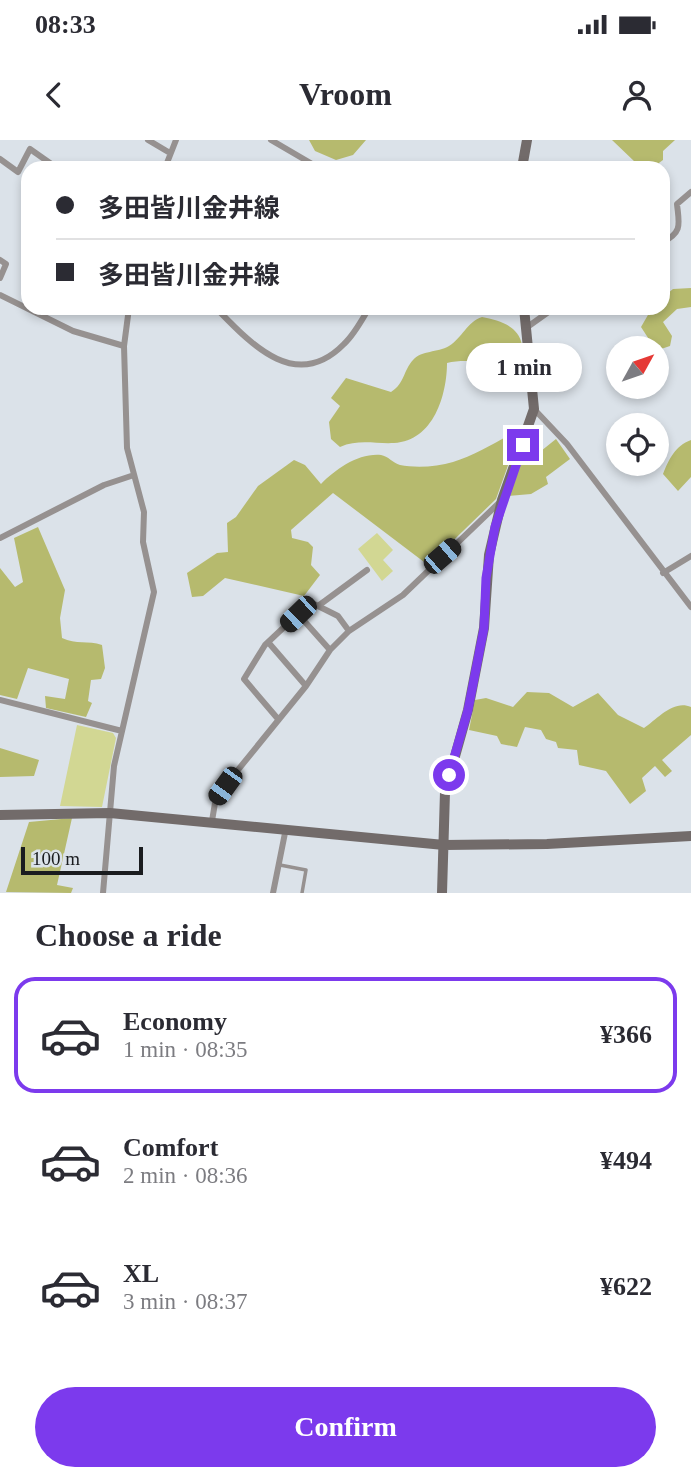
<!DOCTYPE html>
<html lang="en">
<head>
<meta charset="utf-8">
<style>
	:root { --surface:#fff; --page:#f7f7f7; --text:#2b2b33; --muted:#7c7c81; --line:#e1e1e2; --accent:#7c3aed }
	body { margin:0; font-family:"Times New Roman","Noto Sans JP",serif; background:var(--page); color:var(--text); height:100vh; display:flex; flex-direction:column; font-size:26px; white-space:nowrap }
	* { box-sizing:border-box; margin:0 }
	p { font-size:23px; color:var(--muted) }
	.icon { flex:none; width:38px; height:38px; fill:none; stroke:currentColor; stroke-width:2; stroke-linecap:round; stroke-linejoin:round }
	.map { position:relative; height:753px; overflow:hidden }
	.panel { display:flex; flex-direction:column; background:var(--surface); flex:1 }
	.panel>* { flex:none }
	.banner { position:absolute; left:21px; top:21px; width:649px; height:154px; border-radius:21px; box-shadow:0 4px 10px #0003; display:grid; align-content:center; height:154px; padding:0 35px; background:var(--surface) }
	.needle { width:46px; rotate:50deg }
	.buttons { position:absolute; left:606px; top:196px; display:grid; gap:14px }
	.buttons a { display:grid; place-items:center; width:63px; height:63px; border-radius:50%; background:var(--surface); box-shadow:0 4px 10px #0003; font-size:35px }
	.scale { position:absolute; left:21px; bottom:18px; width:122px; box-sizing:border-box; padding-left:7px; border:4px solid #1a1c1f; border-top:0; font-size:19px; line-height:24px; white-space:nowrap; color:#1a1c1f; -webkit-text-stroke:5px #dbe2e9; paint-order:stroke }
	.end { position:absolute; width:32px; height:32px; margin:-16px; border:9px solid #7c3aed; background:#fff; box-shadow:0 0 0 4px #fff }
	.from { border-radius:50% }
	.bubble { position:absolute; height:49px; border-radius:24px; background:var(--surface); box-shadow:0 4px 10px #0003; font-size:23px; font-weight:700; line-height:49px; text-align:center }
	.car { position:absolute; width:21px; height:42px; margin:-21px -10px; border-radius:9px; box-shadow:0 0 5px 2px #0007; background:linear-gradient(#222 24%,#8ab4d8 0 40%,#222 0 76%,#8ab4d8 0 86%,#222 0) }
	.banner b { display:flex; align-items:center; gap:24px; height:66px; font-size:26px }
	.banner b+b { border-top:2px solid var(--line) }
	.banner i { width:18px; height:18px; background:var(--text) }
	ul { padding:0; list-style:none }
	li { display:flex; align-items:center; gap:21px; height:116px; margin:0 14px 10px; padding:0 21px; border:4px solid transparent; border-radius:21px }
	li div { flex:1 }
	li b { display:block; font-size:26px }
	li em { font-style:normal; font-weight:700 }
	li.current { border-color:var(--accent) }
	li>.icon { width:63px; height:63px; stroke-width:1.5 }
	h2 { padding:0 35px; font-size:32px; line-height:84px }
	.action { display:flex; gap:14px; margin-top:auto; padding:14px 35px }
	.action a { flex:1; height:80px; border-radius:42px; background:var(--accent); color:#fff; font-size:28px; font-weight:700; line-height:80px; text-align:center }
	.status { display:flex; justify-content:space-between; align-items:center; height:49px; padding:0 35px; background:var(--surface); direction:ltr }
	.status svg { height:19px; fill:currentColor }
	header { display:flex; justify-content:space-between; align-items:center; height:91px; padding:0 35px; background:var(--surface); font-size:32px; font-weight:700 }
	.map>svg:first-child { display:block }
	.green { fill:#d2d793 }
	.forest { fill:#b6ba6e }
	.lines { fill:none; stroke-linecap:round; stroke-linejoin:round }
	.lane { stroke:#969190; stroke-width:3.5 }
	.street { stroke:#969190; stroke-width:6 }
	.secondary { stroke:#726b6a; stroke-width:10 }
	.route { stroke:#7c3aed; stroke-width:9 }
</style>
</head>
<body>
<div class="status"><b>08:33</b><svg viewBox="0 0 49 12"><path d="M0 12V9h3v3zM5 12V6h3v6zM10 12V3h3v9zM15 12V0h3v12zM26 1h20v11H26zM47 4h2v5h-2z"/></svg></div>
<header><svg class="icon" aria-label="back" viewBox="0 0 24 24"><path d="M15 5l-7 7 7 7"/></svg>Vroom<svg class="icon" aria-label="person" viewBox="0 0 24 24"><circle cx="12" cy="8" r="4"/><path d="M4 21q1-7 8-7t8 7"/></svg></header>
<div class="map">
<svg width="691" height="753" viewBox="0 0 691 753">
	<rect width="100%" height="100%" fill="#dbe2e9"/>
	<path class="green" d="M377,393L393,410L383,420L393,431L382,441L358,409Z
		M77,585L113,593L116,598L102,667L60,666Z"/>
	<path class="forest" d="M309,0H366L353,15L336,20L315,11Z
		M612,0H675L663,11V20L652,28H628L635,22Z
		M691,148V167L677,169L663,182L672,196L670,206L661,209L652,204L641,187L652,168H663V157L673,149Z
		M482,177C499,180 519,186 522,205C506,231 470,216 447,223C447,254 434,301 394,303C375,304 358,299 340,307L331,299L329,282L340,266L331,258L346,238L391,252C405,243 403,231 413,220C422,210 437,213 449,206C462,198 467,182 482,177Z
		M521,289L496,359L428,425L333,353L291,390L292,398L308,402L313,407L311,425L320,435L304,456L225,438L203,456L192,457L187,433L217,413L228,412L227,383L236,377L258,346L294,320L305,325L321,344C336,329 358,313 381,315C388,316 393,323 400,325C415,328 437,327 453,322C476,315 499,300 521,289Z
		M556,299L570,319L546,337L548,344L531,354L508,356L527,303L541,311Z
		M691,300V337L678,351L663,334C669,319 675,306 691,300Z
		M38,387L65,450L60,478L62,498C76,505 88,500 102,505L105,528L101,539L91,540L88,561L92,563L86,577L46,568L45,556L65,559L69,539L28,528L17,559L0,555V428L15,447L23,442L14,398Z
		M527,552L549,553L573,567L598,553L618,575L644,588C657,579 674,559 691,567V595L662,620L672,631L665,637L655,626L642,638L646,651L630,664L606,631L579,625L577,610L558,608L556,602L546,599L541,590L525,587L517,607L501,604L497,596L469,590L475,560L486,558L513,567Z
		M0,608L39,620L34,636L0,637Z
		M72,678L57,745L73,748L71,753L6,752L29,682Z"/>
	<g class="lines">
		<path class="lane" d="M280,725L306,730L302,753"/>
		<path class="street" d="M148,0L170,13
			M271,0L319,28
			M0,19L18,32L30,9L57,28
			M165,28L176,0
			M663,102C683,92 679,84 677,64L691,52
			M0,120L6,124L0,138
			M0,155L73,191L124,206
			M216,168C251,204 296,253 344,204C354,195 362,180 369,168
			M526,188L554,168
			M534,269L567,304L691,467
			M0,398L104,345L134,335
			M663,433L691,416
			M318,466L367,430
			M298,474L305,461H308L338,476L349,491
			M268,502L306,546
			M0,560L122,591
			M278,579L244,539L265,505L298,474L330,510
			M212,681L216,657L306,546L330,510L349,491L403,455L501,361
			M103,753L114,626L154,452L143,402L144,372L127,308L124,206L129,168
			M273,753L286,688"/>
		<path class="secondary" d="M522,28L527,0
			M0,675L110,673L444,705L547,704L691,696
			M442,753L445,652L468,570L484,488L489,415L502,360L534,269L524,168"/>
	</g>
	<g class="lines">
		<path class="route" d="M449,635L468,570L484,488L486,438L495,387L523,305"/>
	</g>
</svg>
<div class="buttons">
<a><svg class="needle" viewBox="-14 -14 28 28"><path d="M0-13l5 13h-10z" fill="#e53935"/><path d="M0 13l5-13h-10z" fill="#7c7c81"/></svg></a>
<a><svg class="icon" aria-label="locate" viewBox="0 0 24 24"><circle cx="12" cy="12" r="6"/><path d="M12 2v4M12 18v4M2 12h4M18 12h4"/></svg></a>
</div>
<div class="scale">100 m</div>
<i class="end from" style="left:449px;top:635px"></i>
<i class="end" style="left:523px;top:305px"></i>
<div class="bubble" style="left:466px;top:203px;width:116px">1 min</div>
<i class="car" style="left:442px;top:416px;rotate:49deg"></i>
<i class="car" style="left:298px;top:474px;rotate:226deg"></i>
<i class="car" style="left:225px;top:646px;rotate:216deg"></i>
<div class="banner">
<b><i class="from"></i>多田皆川金井線</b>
<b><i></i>多田皆川金井線</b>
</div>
</div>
<section class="panel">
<h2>Choose a ride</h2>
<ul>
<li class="current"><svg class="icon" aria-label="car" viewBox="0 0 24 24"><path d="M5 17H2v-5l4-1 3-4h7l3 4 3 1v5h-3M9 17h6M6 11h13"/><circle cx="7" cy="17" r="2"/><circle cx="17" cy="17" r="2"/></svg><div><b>Economy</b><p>1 min · 08:35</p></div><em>¥366</em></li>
<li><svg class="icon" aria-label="car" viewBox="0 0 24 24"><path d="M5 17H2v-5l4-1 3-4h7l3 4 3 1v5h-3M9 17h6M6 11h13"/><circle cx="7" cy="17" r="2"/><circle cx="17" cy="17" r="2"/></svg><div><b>Comfort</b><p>2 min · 08:36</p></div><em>¥494</em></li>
<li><svg class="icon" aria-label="car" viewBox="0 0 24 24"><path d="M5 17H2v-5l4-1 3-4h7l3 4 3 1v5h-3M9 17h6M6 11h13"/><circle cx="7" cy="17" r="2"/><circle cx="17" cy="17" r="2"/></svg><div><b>XL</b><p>3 min · 08:37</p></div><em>¥622</em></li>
</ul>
<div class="action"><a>Confirm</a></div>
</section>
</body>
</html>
